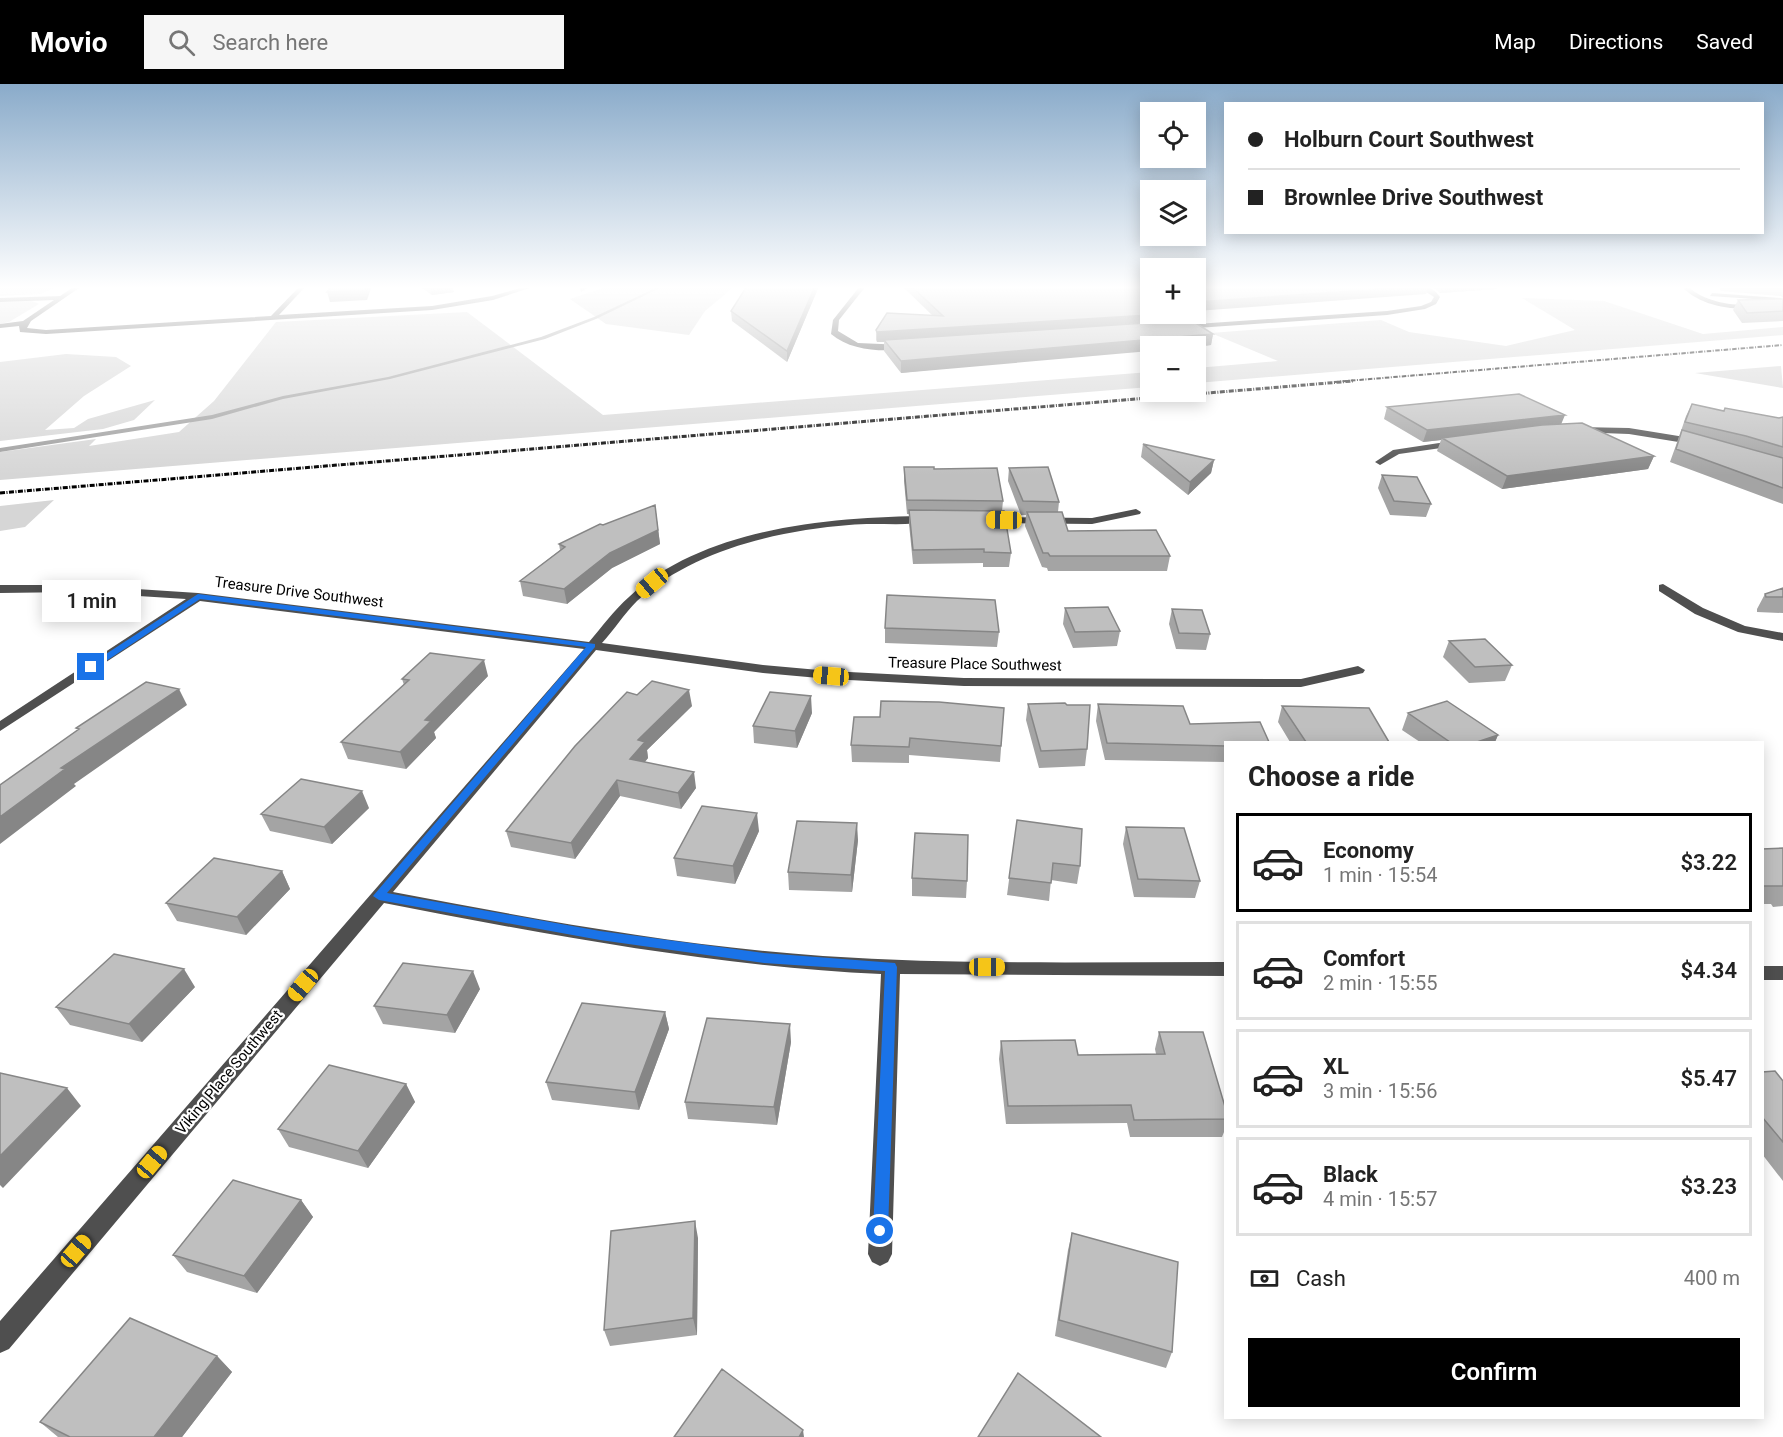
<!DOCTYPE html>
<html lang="en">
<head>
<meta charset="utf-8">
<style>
	:root { --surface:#fff; --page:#f6f6f6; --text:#222; --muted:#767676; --line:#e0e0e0; --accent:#000 }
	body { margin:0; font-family:Roboto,sans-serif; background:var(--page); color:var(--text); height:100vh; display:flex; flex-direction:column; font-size:22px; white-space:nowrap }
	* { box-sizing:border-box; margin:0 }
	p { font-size:20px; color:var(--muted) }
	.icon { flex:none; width:33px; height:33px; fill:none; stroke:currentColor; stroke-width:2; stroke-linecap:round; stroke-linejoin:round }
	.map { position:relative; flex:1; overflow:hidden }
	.sheet { position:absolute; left:1224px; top:657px; width:540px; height:678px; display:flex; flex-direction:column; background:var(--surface); border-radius:0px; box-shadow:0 3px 15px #0003 }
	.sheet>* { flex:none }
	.banner { position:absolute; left:1224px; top:18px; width:540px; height:132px; border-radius:0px; box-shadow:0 3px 15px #0003; display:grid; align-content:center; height:132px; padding:0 24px; background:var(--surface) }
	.controls { position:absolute; left:1140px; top:18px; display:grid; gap:12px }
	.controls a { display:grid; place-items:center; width:66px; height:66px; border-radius:0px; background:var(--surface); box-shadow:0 3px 15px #0003; font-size:30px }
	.end { position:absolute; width:27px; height:27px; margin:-14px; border:8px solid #1a73e8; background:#fff; box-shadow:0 0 0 3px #fff }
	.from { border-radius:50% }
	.bubble { position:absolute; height:42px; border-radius:0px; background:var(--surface); box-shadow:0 3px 15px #0003; font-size:20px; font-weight:600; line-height:42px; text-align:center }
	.car { position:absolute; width:18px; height:36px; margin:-18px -9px; border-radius:8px; box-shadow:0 0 4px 2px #0007; background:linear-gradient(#f5c518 24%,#345 0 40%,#f5c518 0 76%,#345 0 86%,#f5c518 0) }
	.banner b { display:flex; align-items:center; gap:21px; height:57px; font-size:22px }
	.banner b+b { border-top:2px solid var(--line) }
	.banner i { width:15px; height:15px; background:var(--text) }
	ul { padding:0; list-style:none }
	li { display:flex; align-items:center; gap:18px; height:99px; margin:0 12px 9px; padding:0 12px; border:3px solid var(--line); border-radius:0px }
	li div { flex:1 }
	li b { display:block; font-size:22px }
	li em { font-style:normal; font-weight:600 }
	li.active { border-color:var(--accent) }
	li>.icon { width:54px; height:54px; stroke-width:1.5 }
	h2 { padding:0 24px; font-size:27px; line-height:72px }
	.pay { display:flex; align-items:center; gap:15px; height:66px; padding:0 24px; font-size:22px }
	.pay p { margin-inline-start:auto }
	.action { display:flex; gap:12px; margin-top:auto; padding:12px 24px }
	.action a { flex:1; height:69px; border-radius:0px; background:var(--accent); color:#fff; font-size:24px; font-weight:600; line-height:69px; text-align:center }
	header { display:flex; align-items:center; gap:36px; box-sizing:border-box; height:84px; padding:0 30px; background:var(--accent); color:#fff }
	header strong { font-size:28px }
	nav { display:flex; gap:33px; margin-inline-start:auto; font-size:21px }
	.search { width:420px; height:54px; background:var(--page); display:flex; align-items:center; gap:15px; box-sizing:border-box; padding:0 21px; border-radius:0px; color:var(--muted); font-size:22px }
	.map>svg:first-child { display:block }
	.green { fill:#d6d6d6 }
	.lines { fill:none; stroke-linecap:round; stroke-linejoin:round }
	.stream { fill:#9d9d9d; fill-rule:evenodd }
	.minor { fill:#4f4f4f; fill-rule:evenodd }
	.rail-far1 { stroke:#000; stroke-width:2; stroke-dasharray:4.5 1.5 1 1.5; stroke-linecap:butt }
	.rail { stroke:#000; stroke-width:3; stroke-dasharray:5 1.5 1 1.5; stroke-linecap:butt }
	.wall { fill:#a4a4a4 }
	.shaded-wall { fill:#868686 }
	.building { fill:#bfbfbf; stroke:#868686; stroke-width:1.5 }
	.route { fill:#1a73e8 }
	.labels { text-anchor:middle; stroke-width:4.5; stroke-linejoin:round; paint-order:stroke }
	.street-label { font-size:15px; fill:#000; stroke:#fff }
</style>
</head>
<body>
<header>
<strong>Movio</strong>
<div class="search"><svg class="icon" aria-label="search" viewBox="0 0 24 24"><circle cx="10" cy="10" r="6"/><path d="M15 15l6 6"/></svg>Search here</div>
<nav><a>Map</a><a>Directions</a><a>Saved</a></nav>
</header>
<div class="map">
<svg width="1783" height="1353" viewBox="0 0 1783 1353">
	<rect width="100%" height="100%" fill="#fff"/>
	<path class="green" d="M0,202H59L40,210L0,212Z
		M609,202H735L705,227L689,251L606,240L570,215Z
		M1522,214L1604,217L1703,250L1783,243V251L1196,299V284L1278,277L1211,249L1381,236L1409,248L1506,262L1575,246Z
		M32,217L39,220L9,238L0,240V218Z
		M467,228L603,331L1150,288V303L0,396V368L96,355L89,362L179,348L214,317L276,238Z
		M66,270L116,273L131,282L84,312L45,346L74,344L88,335L155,316L134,336L103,345L0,357V278Z
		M1781,282L1783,304L1695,289Z
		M54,416L25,443L0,447V422Z"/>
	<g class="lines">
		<path class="stream" d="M660,202H664L596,235L545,255L390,295L283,315L212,335L0,368V364L212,331L283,312L388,293L541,253L594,233Z"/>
		<path class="minor" d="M75,202H82L31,237L27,244L46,246L271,232L300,202H306L279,231L432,222L492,212L528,202H536L493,216L432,226L46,250L20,248L19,242L0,244V240L23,237L54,216L0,218V214L60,212Z
			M860,202H866L839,236L838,247L858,259L904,261L907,265C882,268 851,267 831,250L833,236Z
			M1417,202C1427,201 1434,205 1440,213L1436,220L1425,225L1387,231L1182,245L1178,243L1182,241L1387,227L1421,222L1431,218L1434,213Z
			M1681,202H1687C1714,225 1750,222 1783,219V223C1749,226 1707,229 1681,202Z
			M1712,209L1781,214L1783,217L1710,212Z
			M1578,343L1629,344L1697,355L1702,358L1697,361L1629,350L1575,348L1574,346Z
			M1459,356L1464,359L1462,361L1399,370L1380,381L1375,378L1393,366Z
			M1136,425L1141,428L1140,430L1092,440L985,439L980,436L985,433L1092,434Z
			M928,432L932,433V437C906,443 876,438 849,441C776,447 693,466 637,517C624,530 614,546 602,559L763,581L830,587L964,594L1301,595L1358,582L1365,586L1363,589L1301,603L964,602L830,595L763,589L596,566L393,808C535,835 678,862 823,872C957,881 1091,878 1226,878V892L900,890L892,1170L888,1178L880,1182L872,1178L868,1170L881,890C713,882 549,851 384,819L9,1265L0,1269V1237L584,565L200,517L0,647V637L186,515L75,508L0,509V501H75L198,509L589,558C602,543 614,526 629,513C704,443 831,433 928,432Z
			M1663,500L1703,524L1745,542L1783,549V557L1738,548L1695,530L1659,507V501Z
			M1762,882H1783V896H1762Z"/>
		<path class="rail-far1" d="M1334,298L1783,261"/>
		<path class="rail" d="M0,409L1353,297"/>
	</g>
	<path class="wall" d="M419,202H452L454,208L432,211Z
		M747,202H819L787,278L732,237L731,227Z
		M902,202H1150V230H1179L1178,236L1213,250L1211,261L1196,263L1150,262L901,289L884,267V258H877L876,256V246L932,231Z
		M1196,202H1497L1496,205L1440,209L1434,204L1428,203L1426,210Z
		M1718,202H1783V214L1781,212L1721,207Z
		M1783,215V237L1742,239L1733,226L1738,216Z
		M1692,320L1724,327L1779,334L1783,333V420L1670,378L1680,350L1686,332Z
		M1387,323L1561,340L1654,372L1648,385L1502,405L1437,367L1441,356L1423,358L1384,335Z
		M1143,360L1214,376L1211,389L1188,411L1141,373Z
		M904,383L934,385L1003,417L1002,427L1011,469L1009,483H983V479L913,480L909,440V430H907L904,397Z
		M1009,384L1059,418L1058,428L1068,447L1170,472L1167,487H1048L1047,484L1042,483L1025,442L1026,431H1021L1008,397Z
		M1382,391L1431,420L1426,433L1390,431L1378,404Z
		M655,421L660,460L612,484L567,520L523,512L520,497L560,466L559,460L603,441Z
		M1783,504V529L1757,528V525L1765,510Z
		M1065,524L1120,547L1117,562L1073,564L1063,540Z
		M1172,525L1210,550L1206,566L1176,565L1169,540Z
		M885,544L999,548L997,563L885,559Z
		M1449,557L1512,581L1505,597L1469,599L1443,573Z
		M488,592L434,648L436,654L406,685L348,675L341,658L404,601L402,595Z
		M637,611L692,622L647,666L648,674L645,678L696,704L681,725L620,712L575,775L511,763L506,747Z
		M1028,620L1087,665L1085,682L1039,684L1026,636Z
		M1098,620L1190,640L1226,658V678L1105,676L1096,637Z
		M1282,622L1389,658H1290L1278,638Z
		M1004,624L1000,678L909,671V679L852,678L851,661Z
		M812,629L797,664L754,659L753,642Z
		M1408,629L1498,651L1495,658H1420L1402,646Z
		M369,724L332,760L270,747L261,730Z
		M1017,736L1080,782L1077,800L1051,796L1049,817L1007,811Z
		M1126,743L1200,797L1195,814L1134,813L1123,760Z
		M759,747L735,800L677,792L674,774Z
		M858,756L852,808L789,806L788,788Z
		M1783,764V822L1773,823L1771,820H1762V765Z
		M282,787L290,805L246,851L177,837L166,819Z
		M912,794L967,797L966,814L912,812Z
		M195,903L142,958L70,941L56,923Z
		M480,905L455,949L383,940L374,922Z
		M665,928L669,945L639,1026L552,1016L546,998Z
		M1159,948L1226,1026V1043L1222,1053H1130L1127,1039L1006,1040L999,975L1001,957L1078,971L1156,970L1155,965Z
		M791,958L777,1041L688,1035L685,1018Z
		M1762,988L1783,997V1097L1762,1070Z
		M406,1000L415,1018L368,1084L289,1063L278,1045Z
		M301,1116L313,1133L257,1209L187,1188L173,1171Z
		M1072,1149L1172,1268L1166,1284L1055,1252L1068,1166Z
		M698,1154L697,1251L610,1262L604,1246Z
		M217,1272L232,1288L182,1353H58L40,1338Z"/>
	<path class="shaded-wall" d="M366,202H372L367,216L330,218L327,208Z
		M446,202H452L454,208L432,211L430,204Z
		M580,202H591L581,208Z
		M815,202H819L787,278V267Z
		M1429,202L1426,210L1196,227V218Z
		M1442,202H1497L1496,205L1440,209Z
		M1165,230H1179L1178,238L884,256V258H877V248Z
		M1213,250L1211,261L1196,263L1150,262V267L901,289V277Z
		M1565,331L1560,343L1442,354L1441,356L1423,358L1427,346Z
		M1654,372L1648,385L1502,405L1507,392Z
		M1214,376L1211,389L1188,411L1190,398Z
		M655,421L660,460L612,484L567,520L564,505L610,469Z
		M484,576L488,592L434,648L436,654L406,685L400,668L425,636Z
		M179,605L187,621L74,700L76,702L0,760V733L61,684Z
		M689,606L692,622L647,666L648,674L633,691L630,675L638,656Z
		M811,612L812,629L797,664L795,647Z
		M1498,651L1495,658H1477Z
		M694,688L696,704L681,725L678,709Z
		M617,696L620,712L575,775L571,759Z
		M362,707L369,724L332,760L324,743Z
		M757,729L759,747L735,800L733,782Z
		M857,739L858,756L852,808L851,791Z
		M282,787L290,805L246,851L237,833Z
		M184,885L195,903L142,958L129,940Z
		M473,887L480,905L455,949L447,931Z
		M665,928L669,945L639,1026L635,1008Z
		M790,940L791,958L777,1041L774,1023Z
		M406,1000L415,1018L368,1084L358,1067Z
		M67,1004L81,1022L3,1104L0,1101V1072Z
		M301,1116L313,1133L257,1209L244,1192Z
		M695,1137L698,1154L697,1251L693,1234Z
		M217,1272L232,1288L182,1353H154Z
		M803,1346L804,1353H799Z"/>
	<path class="building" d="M332,202H366L364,206L327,208Z
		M427,202H446L430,204Z
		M747,202H815L787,267L731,227Z
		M911,202H1150V230H1165L877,248L876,246L887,229L943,232Z
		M1196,202H1425L1196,218Z
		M1783,215V227L1747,229L1738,216Z
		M1191,236L1213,250L901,277L884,256Z
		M1519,310L1565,331L1427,346L1387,323Z
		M1692,320L1724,327L1725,324L1779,334L1783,333V363L1746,352L1685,338Z
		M1582,339L1654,372L1507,392L1442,354L1542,341Z
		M1682,346L1783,374V404L1676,365Z
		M1143,360L1214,376L1190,398Z
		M904,383H934V385L997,384L1003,417L907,416Z
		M1048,383L1059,418L1023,417L1009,384Z
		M1382,391L1417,393L1431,420L1394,417Z
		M655,421L658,446L610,469L564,505L520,497L565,463L559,460L600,440L603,441Z
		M909,426L1004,427L1011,469L984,468V465L913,466Z
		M1027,428H1062L1068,447L1156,446L1170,472H1050L1048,469H1043Z
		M1783,504V513H1766L1765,510Z
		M887,511L995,516L999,548L885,544Z
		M1108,523L1120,547L1075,548L1065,524Z
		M1172,525L1202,526L1210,550L1179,549Z
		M1485,555L1512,581L1475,583L1449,557Z
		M430,569L484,576L425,636L431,637L400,668L341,658L409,596L402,595Z
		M652,597L689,606L638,656L645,658L630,675L694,688L678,709L617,696L571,759L506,747L575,662L627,608L637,611Z
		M146,598L179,605L61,684L65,685L0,733V701L79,645L76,644Z
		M770,608L811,612L795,647L753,642Z
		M881,617L939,618L1004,624L1001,662L910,654L909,663L851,661L854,633H880Z
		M1447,617L1498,651L1477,658H1450L1408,629Z
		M1065,619L1067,621H1090L1087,665L1041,667L1028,620Z
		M1098,620L1183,622L1190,640L1260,638L1269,658H1226V662L1107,659Z
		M1282,622L1369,624L1389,658H1306Z
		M301,695L362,707L324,743L261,730Z
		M702,722L757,729L733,782L674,774Z
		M1017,736L1082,745L1080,782L1053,779L1051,799L1009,794Z
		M797,737L857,739L851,791L788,788Z
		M1126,743L1184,744L1200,797L1138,795Z
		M915,749L968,751L967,797L912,794Z
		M1783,764V802H1762V765Z
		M214,774L282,787L237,833L166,819Z
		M114,870L184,885L129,940L56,923Z
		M403,879L473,887L447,931L374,922Z
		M582,919L665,928L635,1008L546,998Z
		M707,934L790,940L774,1023L685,1018Z
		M1159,948H1203L1226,1026V1035L1134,1036L1131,1021L1008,1022L1001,957L1075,956L1078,971L1165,970Z
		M329,981L406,1000L358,1067L278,1045Z
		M1775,987L1783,997V1058L1762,1033V988Z
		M0,989L67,1004L0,1072Z
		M233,1096L301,1116L244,1192L173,1171Z
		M695,1137L693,1234L604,1246L611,1147Z
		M1072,1149L1178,1178L1172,1268L1059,1236Z
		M130,1234L217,1272L154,1353H70L40,1338Z
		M722,1285L803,1346L799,1353H674Z
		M1018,1289L1101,1353H978Z"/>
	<linearGradient id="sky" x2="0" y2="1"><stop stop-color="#8aabca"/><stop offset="0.52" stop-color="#fff"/><stop offset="1" stop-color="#fff" stop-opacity="0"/></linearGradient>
	<rect width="1783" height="391" fill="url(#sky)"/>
	<path class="route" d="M198,510L595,560V563L387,809L600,847L764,869L895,879L897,883L888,1147L886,1153L880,1155L875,1153L873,1147L885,887L764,879L600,856L379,816L373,812L586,563L200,515L94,585L86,583Z"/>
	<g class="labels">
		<g class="street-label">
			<text transform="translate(299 508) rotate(7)" y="5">Treasure Drive Southwest</text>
			<text transform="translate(975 580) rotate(1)" y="5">Treasure Place Southwest</text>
			<text transform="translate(229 988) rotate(-50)" y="5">Viking Place Southwest</text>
		</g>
	</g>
</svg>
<div class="controls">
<a><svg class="icon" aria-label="locate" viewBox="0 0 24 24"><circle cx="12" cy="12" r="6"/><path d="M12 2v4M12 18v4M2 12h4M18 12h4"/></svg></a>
<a><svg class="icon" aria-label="layers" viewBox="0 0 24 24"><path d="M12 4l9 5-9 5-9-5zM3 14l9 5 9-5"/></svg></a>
<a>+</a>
<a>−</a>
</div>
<i class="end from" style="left:880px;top:1147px"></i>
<i class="end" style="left:91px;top:583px"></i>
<div class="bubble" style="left:42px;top:496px;width:99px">1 min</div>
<i class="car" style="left:1004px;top:436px;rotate:271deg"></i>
<i class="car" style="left:652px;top:499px;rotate:230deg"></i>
<i class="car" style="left:831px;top:592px;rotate:275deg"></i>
<i class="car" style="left:987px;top:883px;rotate:90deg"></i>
<i class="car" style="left:303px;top:901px;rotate:220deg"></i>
<i class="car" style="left:152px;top:1078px;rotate:40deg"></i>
<i class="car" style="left:76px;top:1167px;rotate:41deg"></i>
<div class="banner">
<b><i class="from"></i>Holburn Court Southwest</b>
<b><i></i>Brownlee Drive Southwest</b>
</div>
<section class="sheet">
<h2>Choose a ride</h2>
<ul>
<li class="active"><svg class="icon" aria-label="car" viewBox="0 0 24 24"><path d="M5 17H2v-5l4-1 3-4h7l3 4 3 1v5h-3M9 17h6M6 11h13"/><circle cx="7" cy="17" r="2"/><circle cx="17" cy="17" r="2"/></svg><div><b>Economy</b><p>1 min · 15:54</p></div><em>$3.22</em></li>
<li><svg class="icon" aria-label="car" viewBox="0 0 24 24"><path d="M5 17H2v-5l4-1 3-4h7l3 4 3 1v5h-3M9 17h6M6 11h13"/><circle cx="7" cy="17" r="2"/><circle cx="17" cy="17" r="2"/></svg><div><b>Comfort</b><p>2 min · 15:55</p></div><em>$4.34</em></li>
<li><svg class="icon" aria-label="car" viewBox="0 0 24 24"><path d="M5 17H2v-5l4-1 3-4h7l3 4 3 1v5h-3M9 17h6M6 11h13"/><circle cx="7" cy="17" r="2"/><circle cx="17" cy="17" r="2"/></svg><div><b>XL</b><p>3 min · 15:56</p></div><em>$5.47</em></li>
<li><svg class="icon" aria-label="car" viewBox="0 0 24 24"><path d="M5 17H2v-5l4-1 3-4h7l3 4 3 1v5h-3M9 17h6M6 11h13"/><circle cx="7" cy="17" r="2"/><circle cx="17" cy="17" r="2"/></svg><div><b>Black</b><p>4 min · 15:57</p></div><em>$3.23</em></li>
</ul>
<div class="pay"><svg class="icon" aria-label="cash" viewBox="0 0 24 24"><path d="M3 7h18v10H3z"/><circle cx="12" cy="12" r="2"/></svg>Cash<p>400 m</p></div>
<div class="action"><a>Confirm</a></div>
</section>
</div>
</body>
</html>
